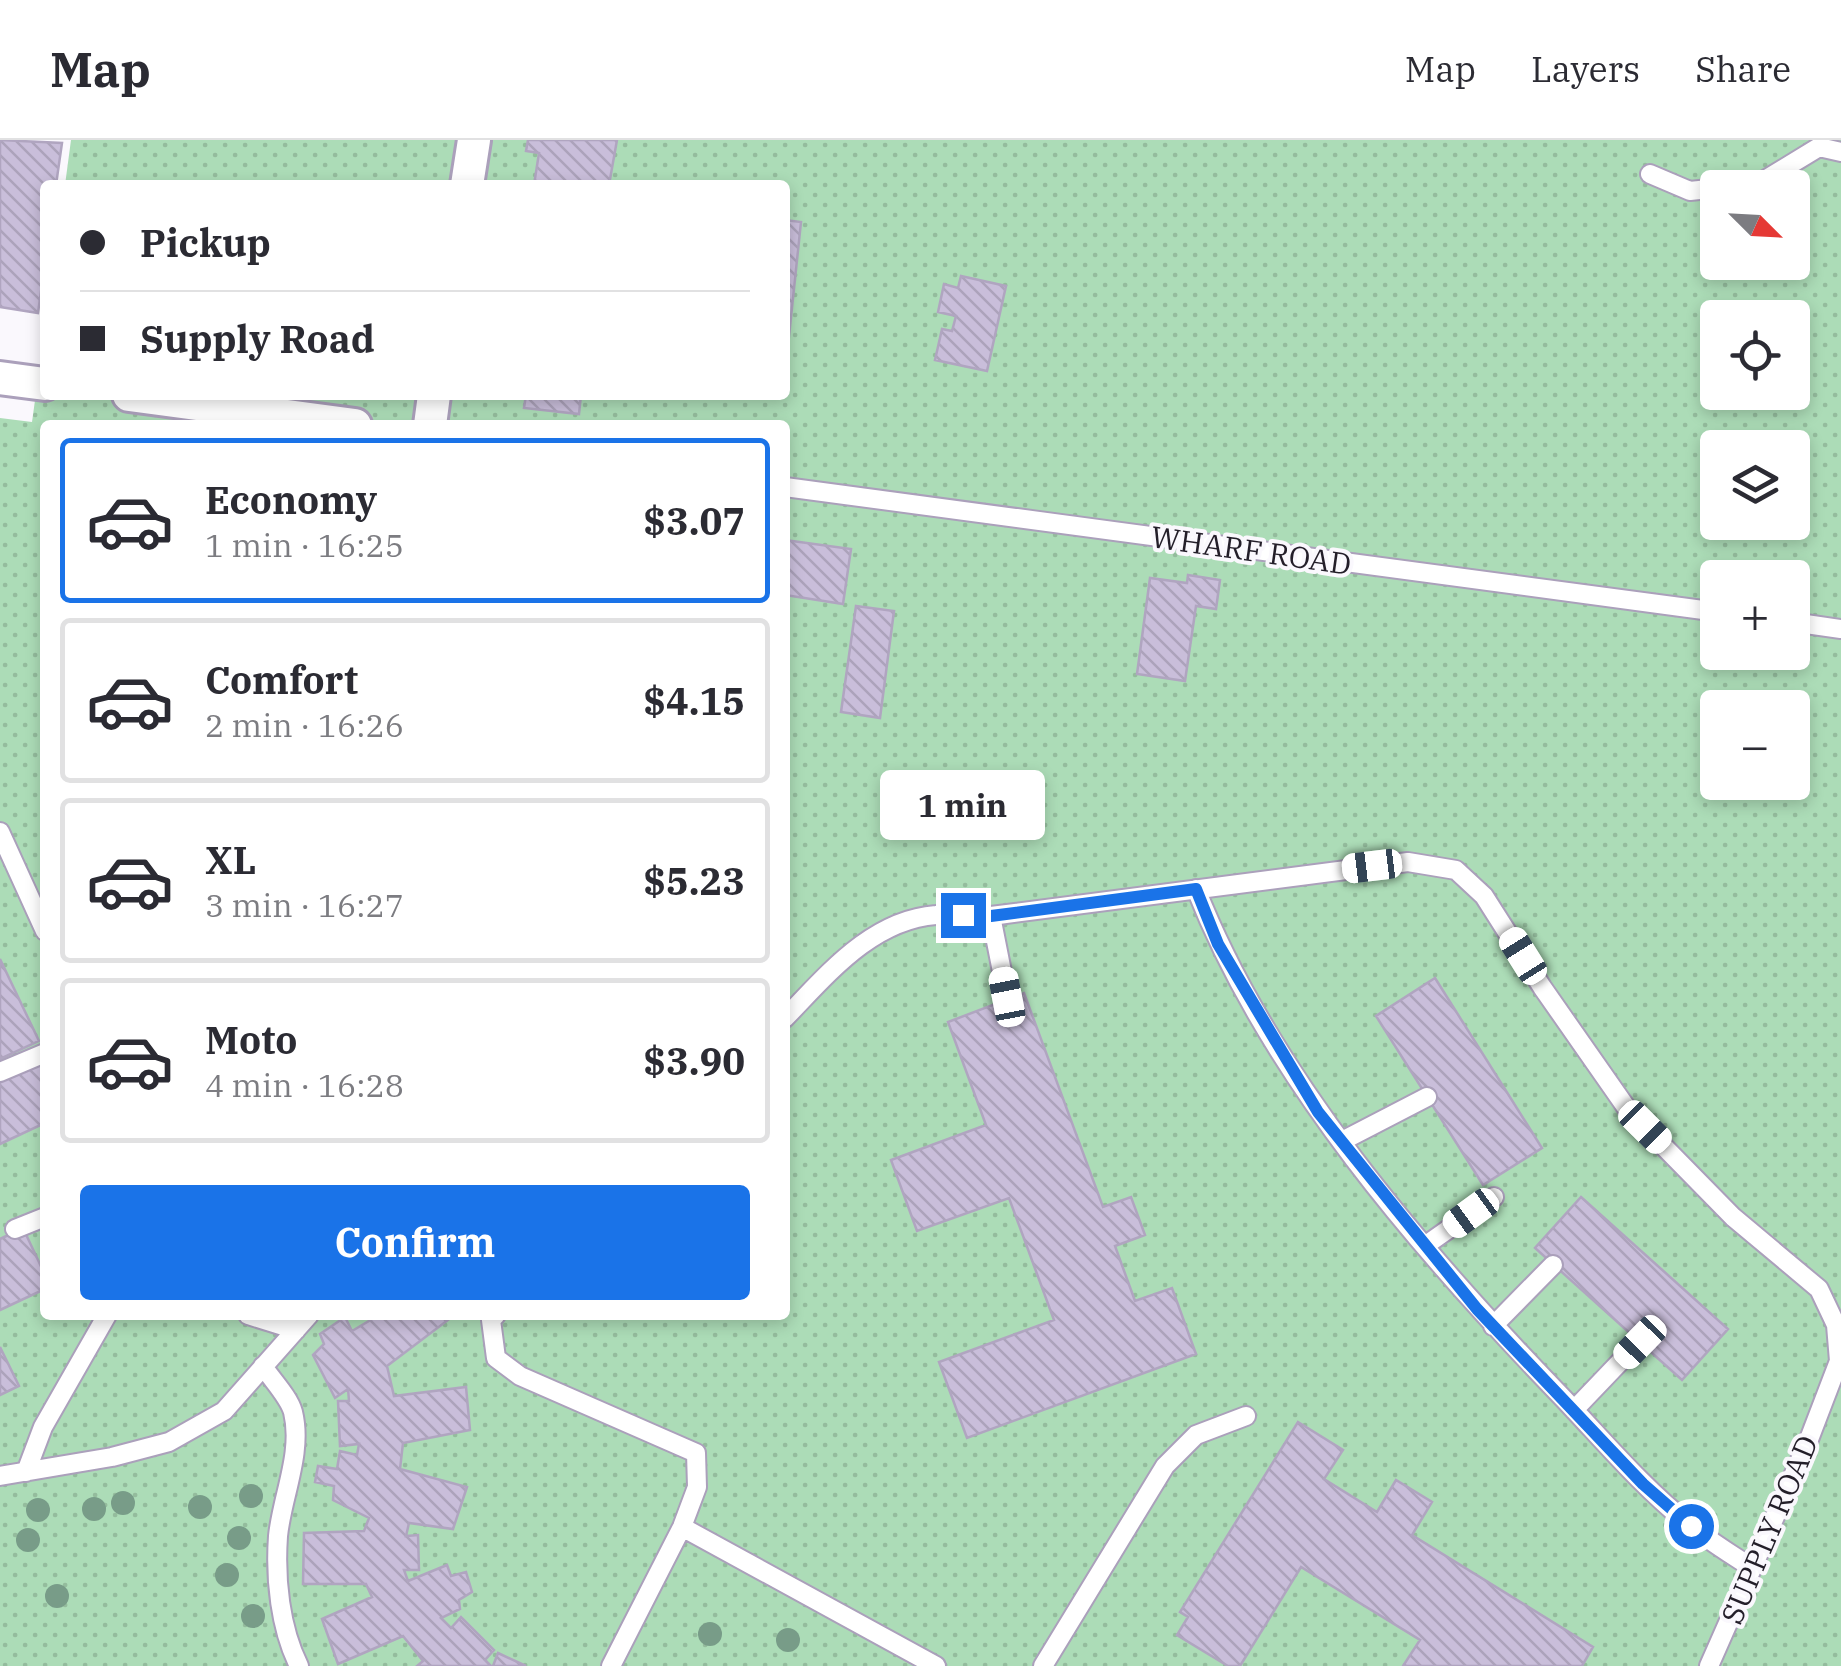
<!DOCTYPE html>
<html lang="en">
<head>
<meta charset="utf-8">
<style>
	:root { --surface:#fff; --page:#f7f7f7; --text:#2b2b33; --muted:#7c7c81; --line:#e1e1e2; --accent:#1a73e8 }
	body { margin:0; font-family:"IBM Plex Serif",serif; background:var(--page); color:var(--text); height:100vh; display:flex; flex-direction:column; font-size:38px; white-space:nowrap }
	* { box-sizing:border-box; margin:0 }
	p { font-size:32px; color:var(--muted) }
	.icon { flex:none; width:55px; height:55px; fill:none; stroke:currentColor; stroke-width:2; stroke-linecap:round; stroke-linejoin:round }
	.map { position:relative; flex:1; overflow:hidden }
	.drawer { position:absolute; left:40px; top:280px; width:750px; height:900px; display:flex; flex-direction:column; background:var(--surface); border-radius:10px; box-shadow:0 5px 15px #0003 }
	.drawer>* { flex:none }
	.top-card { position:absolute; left:40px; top:40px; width:750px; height:220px; border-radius:10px; box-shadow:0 5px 15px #0003; display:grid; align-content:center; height:220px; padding:0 40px; background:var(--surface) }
	.needle { width:65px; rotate:114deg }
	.controls { position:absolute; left:1700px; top:30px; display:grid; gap:20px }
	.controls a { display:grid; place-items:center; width:110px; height:110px; border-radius:10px; background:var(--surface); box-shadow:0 5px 15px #0003; font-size:50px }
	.end { position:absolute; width:45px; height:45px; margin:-22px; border:12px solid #1a73e8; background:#fff; box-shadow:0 0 0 5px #fff }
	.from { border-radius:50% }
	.bubble { position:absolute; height:70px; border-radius:10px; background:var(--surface); box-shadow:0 5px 15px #0003; font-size:32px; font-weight:700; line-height:70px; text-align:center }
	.car { position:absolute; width:30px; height:60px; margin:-30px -15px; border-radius:12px; box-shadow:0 0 8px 2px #0007; background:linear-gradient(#fff 24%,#345 0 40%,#fff 0 76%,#345 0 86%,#fff 0) }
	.top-card b { display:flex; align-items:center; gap:35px; height:95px; font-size:38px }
	.top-card b+b { border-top:2px solid var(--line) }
	.top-card i { width:25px; height:25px; background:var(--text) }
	ul { padding:18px 0 0; list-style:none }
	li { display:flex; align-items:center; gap:30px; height:165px; margin:0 20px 15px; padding:0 20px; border:5px solid var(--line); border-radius:10px }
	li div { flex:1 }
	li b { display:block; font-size:38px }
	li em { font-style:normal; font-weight:700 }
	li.selected { border-color:var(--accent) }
	li>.icon { width:90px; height:90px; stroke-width:1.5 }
	.cta { display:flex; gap:20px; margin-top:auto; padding:20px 40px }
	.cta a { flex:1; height:115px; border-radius:10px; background:var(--accent); color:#fff; font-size:40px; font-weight:700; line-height:115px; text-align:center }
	header { display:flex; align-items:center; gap:60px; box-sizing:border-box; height:140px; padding:0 50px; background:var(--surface); border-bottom:2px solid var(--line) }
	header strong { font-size:48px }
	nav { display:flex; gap:55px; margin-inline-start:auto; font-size:35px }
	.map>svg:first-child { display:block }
	.park { fill:url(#park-dots); fill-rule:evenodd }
	.building { fill:url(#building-back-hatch); stroke:#b0a5c0; stroke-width:2.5 }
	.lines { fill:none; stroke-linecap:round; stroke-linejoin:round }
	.service-casing { stroke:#aba0bb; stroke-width:22 }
	.minor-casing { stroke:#aba0bb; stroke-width:38 }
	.service { stroke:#fff; stroke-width:18 }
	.minor { stroke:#fff; stroke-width:32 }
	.tree { fill:#789c88 }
	.route { stroke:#1a73e8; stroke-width:12 }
	.labels { text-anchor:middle; stroke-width:8; stroke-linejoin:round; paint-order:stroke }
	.street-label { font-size:30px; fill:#231e29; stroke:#faf8fd }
</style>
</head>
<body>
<header>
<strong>Map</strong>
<nav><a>Map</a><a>Layers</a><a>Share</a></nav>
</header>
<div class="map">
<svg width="1841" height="1526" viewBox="0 0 1841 1526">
	<defs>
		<pattern id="park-dots" width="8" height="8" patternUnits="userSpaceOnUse" patternTransform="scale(2.5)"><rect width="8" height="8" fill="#acdcb7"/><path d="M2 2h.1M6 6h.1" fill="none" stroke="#94bc9d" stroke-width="1.8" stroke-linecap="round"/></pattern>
		<pattern id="building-back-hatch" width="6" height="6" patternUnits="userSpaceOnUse" patternTransform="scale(2.5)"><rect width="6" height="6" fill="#c9beda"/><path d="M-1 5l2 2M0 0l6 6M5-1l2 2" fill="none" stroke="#aca3bb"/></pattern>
	</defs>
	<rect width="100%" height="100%" fill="#faf8fd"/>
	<path class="park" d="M71,0H1841V1526H0V278L32,282L45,188V255H785V45H65ZM1718,48H1792V122H1718ZM1718,178H1792V252H1718ZM45,285H785V1175H45ZM1718,308H1792V382H1718ZM1718,438H1792V512H1718ZM1718,568H1792V642H1718Z"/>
	<path class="building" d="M0,0L62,3L56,45H45V123L38,173L0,167Z
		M528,0H617L609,45H534L539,13L526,11Z
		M785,80L801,82L786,225L785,224Z
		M961,136L1006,146L987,231L935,220L942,189L952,191L956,176L938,172L944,144L958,148Z
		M526,255H581L579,274L524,268Z
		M785,400L851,409L843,464L785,455Z
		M1188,435L1220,440L1216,469L1196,466L1185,541L1137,534L1150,438L1187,443Z
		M856,466L894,471L880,578L841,572Z
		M0,819L39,901L0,919Z
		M1435,838L1542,1008L1483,1045L1376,876Z
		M1024,853L1103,1067L1131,1057L1145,1095L1115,1106L1135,1161L1172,1148L1196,1214L967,1298L939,1222L1054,1180L1009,1058L917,1091L891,1020L986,985L948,882Z
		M40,922L45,932V983L0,1004V942Z
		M1581,1057L1728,1189L1682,1240L1535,1108Z
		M23,1088L45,1135V1149L0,1170V1099Z
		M379,1175H445L448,1180L387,1226L394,1256L466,1247L470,1290L403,1303L400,1329L467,1347L453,1389L409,1383L406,1396L418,1395L419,1430H404L408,1441L447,1425L451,1436L466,1432L472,1452L459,1460L460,1469L441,1478L451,1488L461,1477L494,1510L485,1520L491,1526H417L423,1521L403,1496L338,1524L322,1479L372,1457L366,1444H303L304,1393L364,1391L369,1378L333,1360L334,1346L315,1342L318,1326L337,1329L340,1311L357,1315L359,1304L340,1306L338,1261H349L348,1249L335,1258L313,1215L324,1204L320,1194L345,1177L352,1191Z
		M0,1207L19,1246L0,1255Z
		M1298,1282L1343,1310L1324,1339L1377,1372L1396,1340L1432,1362L1412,1395L1593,1507L1582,1526H1403L1420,1500L1301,1427L1240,1526H1228L1177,1495L1188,1477L1180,1472Z
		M498,1513L526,1526H493Z"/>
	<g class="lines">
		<defs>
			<path id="service" d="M1650,34L1690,51L1718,48
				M1718,48L1760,43L1819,7L1841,12
				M785,347L1718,472
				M1792,482L1841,489
				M0,692L45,791
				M1196,749C1270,937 1422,1112 1561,1256C1603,1300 1642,1347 1690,1385C1709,1401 1731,1414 1752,1428
				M991,776L1007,857
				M785,878C827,835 871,780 936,775C954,773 973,776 991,776L1408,722L1456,730L1484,756L1542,847L1628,970L1733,1077L1819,1149L1836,1185L1839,1221L1808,1302L1709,1526
				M0,932L45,913
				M1342,1001L1427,957
				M15,1089L45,1077
				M1426,1105L1494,1057
				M248,1175L296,1190
				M496,1175L491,1180L496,1218L520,1236L696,1313L697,1347L682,1387L611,1526
				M1493,1186L1553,1125
				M263,1226C272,1240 289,1257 293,1272C303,1313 282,1356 278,1396C275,1439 280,1488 299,1526
				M1574,1270L1639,1202
				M26,1332L43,1287L107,1175
				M0,1336L112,1317L169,1302L224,1271L309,1175
				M682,1387L936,1526
				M1043,1526L1165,1326L1196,1295L1246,1276"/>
			<path id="minor" d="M467,45L474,0
				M0,238L45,244
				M129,255L355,285
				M430,285L434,255"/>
		</defs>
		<use href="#service" class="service-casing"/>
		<use href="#minor" class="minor-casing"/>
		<use href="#service" class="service"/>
		<use href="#minor" class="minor"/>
	</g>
	<g class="tree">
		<circle cx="251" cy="1356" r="12"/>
		<circle cx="123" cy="1363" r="12"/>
		<circle cx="200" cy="1367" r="12"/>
		<circle cx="94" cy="1369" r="12"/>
		<circle cx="38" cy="1370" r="12"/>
		<circle cx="239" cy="1398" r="12"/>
		<circle cx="28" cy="1400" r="12"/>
		<circle cx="227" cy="1435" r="12"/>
		<circle cx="57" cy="1456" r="12"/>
		<circle cx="253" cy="1476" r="12"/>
		<circle cx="710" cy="1494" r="12"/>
		<circle cx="788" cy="1500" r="12"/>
	</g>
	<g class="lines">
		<path class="route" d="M963,775L991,776L1196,749L1218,804L1318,972L1477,1169L1643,1344L1691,1386"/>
	</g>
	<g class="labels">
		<g class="street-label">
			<text transform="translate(1251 411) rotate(8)" y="10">WHARF ROAD</text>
			<text transform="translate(1770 1390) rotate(-67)" y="10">SUPPLY ROAD</text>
		</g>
	</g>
</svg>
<div class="controls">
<a><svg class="needle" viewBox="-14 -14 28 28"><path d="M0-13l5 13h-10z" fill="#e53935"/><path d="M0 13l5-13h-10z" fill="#7c7c81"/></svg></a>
<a><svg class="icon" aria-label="locate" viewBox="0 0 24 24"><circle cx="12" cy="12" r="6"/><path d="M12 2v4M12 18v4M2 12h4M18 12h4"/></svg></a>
<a><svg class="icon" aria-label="layers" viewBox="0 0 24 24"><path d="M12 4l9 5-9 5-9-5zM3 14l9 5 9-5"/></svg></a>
<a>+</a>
<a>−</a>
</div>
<i class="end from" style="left:1691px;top:1386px"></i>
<i class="end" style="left:963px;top:775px"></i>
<div class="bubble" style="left:880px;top:630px;width:165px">1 min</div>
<i class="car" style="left:1372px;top:726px;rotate:263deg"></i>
<i class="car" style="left:1523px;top:816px;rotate:328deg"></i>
<i class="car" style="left:1007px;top:857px;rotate:349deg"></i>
<i class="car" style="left:1645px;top:987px;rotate:135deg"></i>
<i class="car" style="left:1471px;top:1073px;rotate:234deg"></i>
<i class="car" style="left:1640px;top:1202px;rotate:224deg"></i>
<div class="top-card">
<b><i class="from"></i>Pickup</b>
<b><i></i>Supply Road</b>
</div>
<section class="drawer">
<ul>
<li class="selected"><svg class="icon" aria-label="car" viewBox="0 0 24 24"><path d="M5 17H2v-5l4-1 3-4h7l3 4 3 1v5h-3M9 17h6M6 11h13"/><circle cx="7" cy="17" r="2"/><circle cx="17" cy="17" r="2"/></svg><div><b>Economy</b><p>1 min · 16:25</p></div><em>$3.07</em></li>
<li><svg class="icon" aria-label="car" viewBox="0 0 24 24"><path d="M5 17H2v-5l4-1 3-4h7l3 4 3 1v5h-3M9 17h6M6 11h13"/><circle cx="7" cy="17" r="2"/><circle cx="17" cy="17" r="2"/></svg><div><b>Comfort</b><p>2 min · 16:26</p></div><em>$4.15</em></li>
<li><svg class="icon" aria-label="car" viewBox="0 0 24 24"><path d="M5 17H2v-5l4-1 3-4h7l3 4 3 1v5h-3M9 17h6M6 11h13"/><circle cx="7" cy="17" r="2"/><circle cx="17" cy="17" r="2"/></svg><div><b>XL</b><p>3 min · 16:27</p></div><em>$5.23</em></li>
<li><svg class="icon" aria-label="car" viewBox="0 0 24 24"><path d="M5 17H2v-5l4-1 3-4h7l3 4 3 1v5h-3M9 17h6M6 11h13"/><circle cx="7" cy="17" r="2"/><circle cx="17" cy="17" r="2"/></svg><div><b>Moto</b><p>4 min · 16:28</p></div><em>$3.90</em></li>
</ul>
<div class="cta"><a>Confirm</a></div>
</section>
</div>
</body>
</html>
